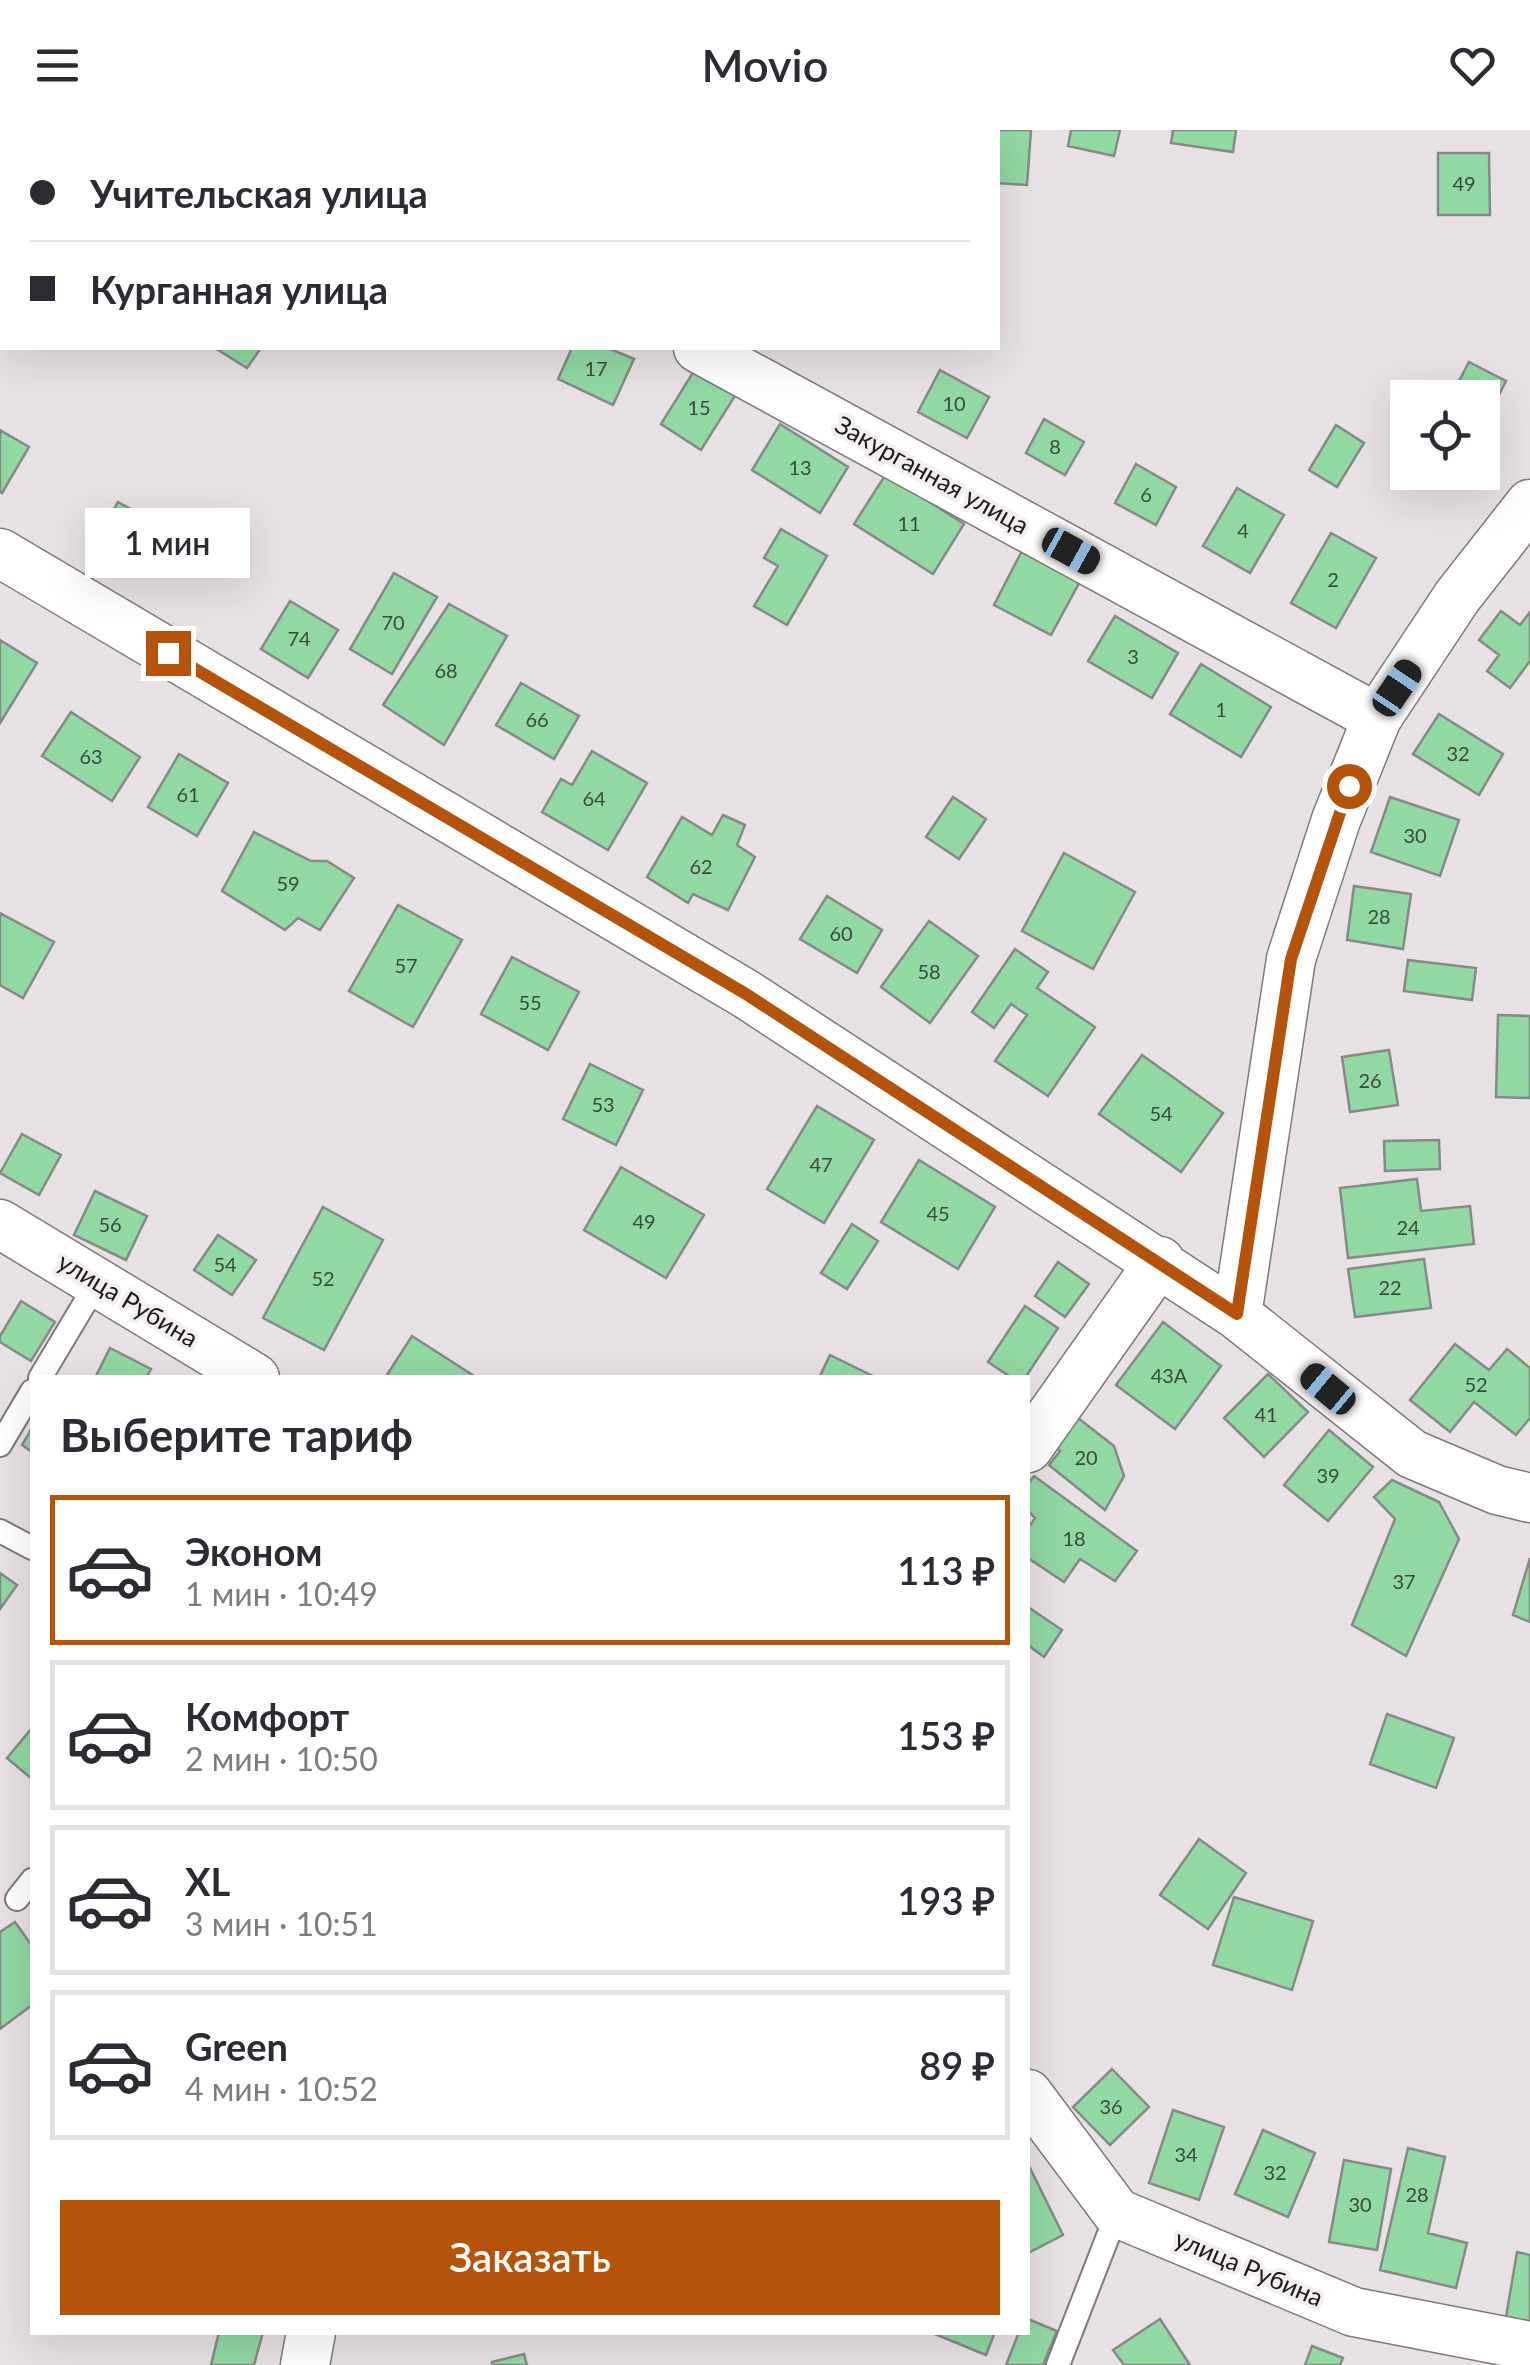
<!DOCTYPE html>
<html lang="ru">
<head>
<meta charset="utf-8">
<style>
	:root { --surface:#fff; --page:#f2f2f3; --text:#2b2b33; --muted:#7c7c81; --line:#e1e1e2; --accent:#b45309 }
	body { margin:0; font-family:Lato,sans-serif; background:var(--page); color:var(--text); height:100vh; display:flex; flex-direction:column; font-size:38px; white-space:nowrap }
	* { box-sizing:border-box; margin:0 }
	p { font-size:32px; color:var(--muted) }
	.icon { flex:none; width:55px; height:55px; fill:none; stroke:currentColor; stroke-width:2; stroke-linecap:round; stroke-linejoin:round }
	.map { position:relative; flex:1; overflow:hidden }
	.sheet { position:absolute; left:30px; top:1245px; width:1000px; height:960px; display:flex; flex-direction:column; background:var(--surface); border-radius:0px; box-shadow:0 10px 40px #0002 }
	.sheet>* { flex:none }
	.hud { position:absolute; left:0px; top:0px; width:1000px; height:220px; box-shadow:0 10px 40px #0002; display:grid; align-content:center; height:220px; padding:0 30px; background:var(--surface) }
	.tools { position:absolute; left:1390px; top:250px; display:grid; gap:20px }
	.tools a { display:grid; place-items:center; width:110px; height:110px; border-radius:0px; background:var(--surface); box-shadow:0 10px 40px #0002; font-size:50px }
	.end { position:absolute; width:45px; height:45px; margin:-22px; border:12px solid #b45309; background:#fff; box-shadow:0 0 0 5px #fff }
	.from { border-radius:50% }
	.bubble { position:absolute; height:70px; border-radius:0px; background:var(--surface); box-shadow:0 10px 40px #0002; font-size:32px; font-weight:600; line-height:70px; text-align:center }
	.car { position:absolute; width:30px; height:60px; margin:-30px -15px; border-radius:12px; box-shadow:0 0 8px 2px #0007; background:linear-gradient(#222 24%,#8ab4d8 0 40%,#222 0 76%,#8ab4d8 0 86%,#222 0) }
	.hud b { display:flex; align-items:center; gap:35px; height:95px; font-size:38px }
	.hud b+b { border-top:2px solid var(--line) }
	.hud i { width:25px; height:25px; background:var(--text) }
	ul { padding:0; list-style:none }
	li { display:flex; align-items:center; gap:30px; height:150px; margin:0 20px 15px; padding:0 10px; border:5px solid var(--line); border-radius:0px }
	li div { flex:1 }
	li b { display:block; font-size:38px }
	li em { font-style:normal; font-weight:600 }
	li.current { border-color:var(--accent) }
	li>.icon { width:90px; height:90px; stroke-width:1.5 }
	h2 { padding:0 30px; font-size:45px; line-height:120px }
	.action { display:flex; gap:20px; margin-top:auto; padding:20px 30px }
	.action a { flex:1; height:115px; border-radius:0px; background:var(--accent); color:#fff; font-size:40px; font-weight:600; line-height:115px; text-align:center }
	header { display:flex; justify-content:space-between; align-items:center; height:130px; padding:0 30px; background:var(--surface); font-size:45px; font-weight:600 }
	.map>svg:first-child { display:block }
	.building { fill:#91d8a3; stroke:#858a86; stroke-width:2.5 }
	.lines { fill:none; stroke-linecap:round; stroke-linejoin:round }
	.lane-casing { stroke:#80797c; stroke-width:26 }
	.street-casing { stroke:#80797c; stroke-width:51 }
	.lane { stroke:#fff; stroke-width:22 }
	.street { stroke:#fff; stroke-width:48 }
	.route { stroke:#b45309; stroke-width:12 }
	.labels { text-anchor:middle; stroke-width:8; stroke-linejoin:round; paint-order:stroke }
	.number-label { font-size:20px; fill:#394a3c }
	.street-label { font-size:25px; fill:#1c1a1a; stroke:#f5eef0 }
</style>
</head>
<body>
<header><svg class="icon" aria-label="menu" viewBox="0 0 24 24"><path d="M4 6h16M4 12h16M4 18h16"/></svg>Movio<svg class="icon" aria-label="heart" viewBox="0 0 24 24"><path d="M12 20l-8-8c-3-5 5-10 8-4 3-6 11-1 8 4z"/></svg></header>
<div class="map">
<svg width="1530" height="2235" viewBox="0 0 1530 2235">
	<rect width="100%" height="100%" fill="#e8e1e3"/>
	<path class="building" d="M964,0H1031L1027,55L998,53V2H964Z
		M1071,0H1120L1114,26L1068,16Z
		M1173,0H1236L1233,22L1171,13Z
		M1438,23H1489L1490,85H1438Z
		M215,218H261L247,238Z
		M572,218H608L634,229L613,275L558,249Z
		M1469,232L1506,251L1487,288L1482,286V268H1450Z
		M697,236L738,261L701,320L661,294Z
		M940,240L989,267L967,308L918,282Z
		M1044,289L1084,312L1065,345L1026,323Z
		M780,294L848,337L820,383L752,340Z
		M1336,295L1364,313L1337,357L1309,340Z
		M0,300L29,317L2,363L0,362Z
		M1136,334L1176,357L1156,395L1115,373Z
		M886,344L964,394L933,444L854,394Z
		M1237,358L1284,385L1250,443L1203,416Z
		M118,372L165,398L139,443L93,417Z
		M781,399L827,426L787,495L754,476L778,436L764,428Z
		M1331,403L1376,428L1336,498L1291,473Z
		M1026,413L1084,444L1051,505L994,475Z
		M394,443L437,467L392,544L350,519Z
		M290,471L338,500L308,548L261,519Z
		M449,474L507,506L444,615L383,575Z
		M1501,481L1520,495L1530,482V531L1510,558L1487,541L1499,525L1479,510Z
		M1115,486L1178,523L1152,568L1088,531Z
		M0,510L37,533L0,593Z
		M1201,534L1271,577L1241,627L1170,584Z
		M521,553L579,586L554,629L496,595Z
		M71,582L140,627L112,671L42,626Z
		M1439,584L1503,624L1479,665L1413,624Z
		M592,621L647,653L608,720L542,682L561,649L572,655Z
		M179,624L228,653L197,706L148,677Z
		M953,667L986,689L959,729L926,707Z
		M1390,667L1459,690L1440,746L1371,722Z
		M723,685L745,695L737,715L755,727L728,780L693,764L688,773L647,747L682,687L712,705Z
		M254,702L311,731H327L354,748L320,800L298,788L285,800L222,761Z
		M1064,723L1135,762L1093,839L1022,801Z
		M1354,756L1411,764L1403,819L1347,810Z
		M827,766L882,800L857,843L800,809Z
		M398,775L462,810L413,897L349,861Z
		M0,783L54,812L23,868L0,855Z
		M929,791L978,826L930,893L881,857Z
		M1015,819L1048,842L1037,858L1095,897L1048,966L995,931L1027,885L1011,874L994,898L972,882Z
		M512,827L579,862L548,920L481,884Z
		M1408,830L1476,838L1472,870L1404,861Z
		M1498,885L1530,886V968L1496,967Z
		M1389,920L1398,975L1350,982L1342,927Z
		M1142,925L1223,983L1181,1042L1099,984Z
		M590,934L643,960L616,1015L563,989Z
		M817,976L874,1010L824,1093L767,1059Z
		M22,1004L61,1025L39,1065L0,1043Z
		M1439,1010L1440,1039L1385,1041L1384,1011Z
		M919,1030L995,1077L958,1139L881,1092Z
		M621,1037L704,1085L666,1148L584,1100Z
		M1417,1049L1421,1081L1470,1076L1474,1114L1348,1128L1340,1058Z
		M95,1061L147,1086L126,1130L74,1105Z
		M323,1077L383,1110L324,1220L263,1188Z
		M852,1094L878,1111L847,1159L821,1143Z
		M218,1105L256,1130L232,1165L194,1140Z
		M1424,1129L1431,1178L1355,1187L1348,1139Z
		M1058,1132L1089,1154L1065,1187L1035,1166Z
		M21,1171L55,1192L31,1231L0,1212V1206Z
		M1025,1176L1058,1198L1025,1248H1012L988,1232Z
		M1163,1192L1221,1236L1175,1299L1116,1255Z
		M412,1206L474,1246L473,1248H385Z
		M1455,1214L1489,1240L1507,1219L1530,1238V1288L1516,1305L1474,1272L1450,1302L1410,1270Z
		M110,1218L151,1239L146,1248H95Z
		M830,1225L877,1248H819Z
		M1268,1244L1308,1282L1264,1327L1224,1288Z
		M1078,1288L1114,1316L1124,1346L1105,1380L1049,1335L1060,1321L1050,1312Z
		M32,1298V1322L22,1315Z
		M1329,1300L1373,1337L1328,1391L1284,1355Z
		M1034,1346L1137,1421L1115,1451L1080,1429L1064,1452L1028,1428V1398L1035,1388L1028,1381V1354Z
		M1392,1350L1439,1372L1459,1409L1406,1526L1352,1495L1395,1389L1374,1367Z
		M1530,1428V1492L1513,1485Z
		M0,1443L17,1455L0,1479Z
		M1028,1477L1062,1500L1044,1527L1028,1515Z
		M1387,1584L1454,1608L1436,1658L1370,1634Z
		M32,1598V1649L7,1628Z
		M1199,1709L1246,1743L1208,1799L1160,1765Z
		M1234,1767L1313,1791L1292,1860L1213,1835Z
		M15,1792L32,1816V1875L0,1899V1802Z
		M1112,1939L1149,1977L1110,2015L1073,1977Z
		M1173,1980L1224,1997L1199,2070L1149,2053Z
		M1263,2000L1315,2023L1288,2087L1235,2064Z
		M1408,2018L1445,2027L1428,2103L1467,2113L1456,2158L1380,2140Z
		M1344,2030L1391,2039L1377,2120L1329,2112Z
		M1028,2034L1063,2105L1028,2123Z
		M1517,2122L1530,2125V2204L1504,2199Z
		M1028,2189L1057,2201L1043,2235H1006L1019,2202H1028Z
		M1160,2189L1190,2235H1124L1113,2220Z
		M219,2202H263L254,2235H211Z
		M930,2202H995L986,2225Z
		M1312,2216L1343,2228L1340,2235H1305Z
		M524,2224L527,2235H492V2232Z"/>
	<g class="lines">
		<defs>
			<path id="lane" d="M40,1248L98,1151
				M0,1315L32,1261
				M0,1401L32,1418
				M17,1769L32,1750
				M1058,2235L1117,2083"/>
			<path id="street" d="M347,0L351,2
				M698,218L1377,588
				M0,423L746,864L1237,1185L1412,1324L1497,1360L1530,1368
				M0,1094L255,1248
				M1237,1185L1291,829L1336,690L1377,588L1457,467L1530,374
				M1028,1318L1160,1131
				M1028,1964L1117,2083L1354,2182L1530,2216
				M305,2235L311,2202"/>
		</defs>
		<use href="#lane" class="lane-casing"/>
		<use href="#street" class="street-casing"/>
		<use href="#lane" class="lane"/>
		<use href="#street" class="street"/>
	</g>
	<g class="lines">
		<path class="route" d="M168,523L746,864L1237,1184L1291,829L1349,656"/>
	</g>
	<g class="labels">
		<g class="number-label">
			<text x="1464" y="61">49</text>
			<text x="596" y="246">17</text>
			<text x="954" y="281">10</text>
			<text x="699" y="285">15</text>
			<text x="1055" y="324">8</text>
			<text x="800" y="345">13</text>
			<text x="1146" y="372">6</text>
			<text x="909" y="401">11</text>
			<text x="1243" y="408">4</text>
			<text x="1333" y="457">2</text>
			<text x="393" y="500">70</text>
			<text x="299" y="516">74</text>
			<text x="1133" y="534">3</text>
			<text x="446" y="548">68</text>
			<text x="1221" y="587">1</text>
			<text x="537" y="597">66</text>
			<text x="1458" y="631">32</text>
			<text x="91" y="634">63</text>
			<text x="188" y="672">61</text>
			<text x="594" y="676">64</text>
			<text x="1415" y="713">30</text>
			<text x="701" y="744">62</text>
			<text x="288" y="761">59</text>
			<text x="1379" y="794">28</text>
			<text x="841" y="811">60</text>
			<text x="406" y="843">57</text>
			<text x="929" y="849">58</text>
			<text x="530" y="880">55</text>
			<text x="1370" y="958">26</text>
			<text x="603" y="982">53</text>
			<text x="1161" y="991">54</text>
			<text x="821" y="1042">47</text>
			<text x="938" y="1091">45</text>
			<text x="644" y="1099">49</text>
			<text x="110" y="1102">56</text>
			<text x="1408" y="1105">24</text>
			<text x="225" y="1142">54</text>
			<text x="323" y="1156">52</text>
			<text x="1390" y="1165">22</text>
			<text x="1169" y="1253">43А</text>
			<text x="1476" y="1262">52</text>
			<text x="1266" y="1292">41</text>
			<text x="1086" y="1335">20</text>
			<text x="1328" y="1353">39</text>
			<text x="1074" y="1416">18</text>
			<text x="1404" y="1459">37</text>
			<text x="1111" y="1984">36</text>
			<text x="1186" y="2032">34</text>
			<text x="1275" y="2050">32</text>
			<text x="1417" y="2072">28</text>
			<text x="1360" y="2082">30</text>
		</g>
		<g class="street-label">
			<text transform="translate(932 345) rotate(29)" y="9">Закурганная улица</text>
			<text transform="translate(128 1170) rotate(31)" y="9">улица Рубина</text>
			<text transform="translate(1249 2138) rotate(23)" y="9">улица Рубина</text>
		</g>
	</g>
</svg>
<div class="tools">
<a><svg class="icon" aria-label="locate" viewBox="0 0 24 24"><circle cx="12" cy="12" r="6"/><path d="M12 2v4M12 18v4M2 12h4M18 12h4"/></svg></a>
</div>
<i class="end from" style="left:1349px;top:656px"></i>
<i class="end" style="left:168px;top:523px"></i>
<div class="bubble" style="left:85px;top:378px;width:165px">1 мин</div>
<i class="car" style="left:1071px;top:421px;rotate:119deg"></i>
<i class="car" style="left:1397px;top:558px;rotate:34deg"></i>
<i class="car" style="left:1328px;top:1259px;rotate:310deg"></i>
<div class="hud">
<b><i class="from"></i>Учительская улица</b>
<b><i></i>Курганная улица</b>
</div>
<section class="sheet">
<h2>Выберите тариф</h2>
<ul>
<li class="current"><svg class="icon" aria-label="car" viewBox="0 0 24 24"><path d="M5 17H2v-5l4-1 3-4h7l3 4 3 1v5h-3M9 17h6M6 11h13"/><circle cx="7" cy="17" r="2"/><circle cx="17" cy="17" r="2"/></svg><div><b>Эконом</b><p>1 мин · 10:49</p></div><em>113 ₽</em></li>
<li><svg class="icon" aria-label="car" viewBox="0 0 24 24"><path d="M5 17H2v-5l4-1 3-4h7l3 4 3 1v5h-3M9 17h6M6 11h13"/><circle cx="7" cy="17" r="2"/><circle cx="17" cy="17" r="2"/></svg><div><b>Комфорт</b><p>2 мин · 10:50</p></div><em>153 ₽</em></li>
<li><svg class="icon" aria-label="car" viewBox="0 0 24 24"><path d="M5 17H2v-5l4-1 3-4h7l3 4 3 1v5h-3M9 17h6M6 11h13"/><circle cx="7" cy="17" r="2"/><circle cx="17" cy="17" r="2"/></svg><div><b>XL</b><p>3 мин · 10:51</p></div><em>193 ₽</em></li>
<li><svg class="icon" aria-label="car" viewBox="0 0 24 24"><path d="M5 17H2v-5l4-1 3-4h7l3 4 3 1v5h-3M9 17h6M6 11h13"/><circle cx="7" cy="17" r="2"/><circle cx="17" cy="17" r="2"/></svg><div><b>Green</b><p>4 мин · 10:52</p></div><em>89 ₽</em></li>
</ul>
<div class="action"><a>Заказать</a></div>
</section>
</div>
</body>
</html>
